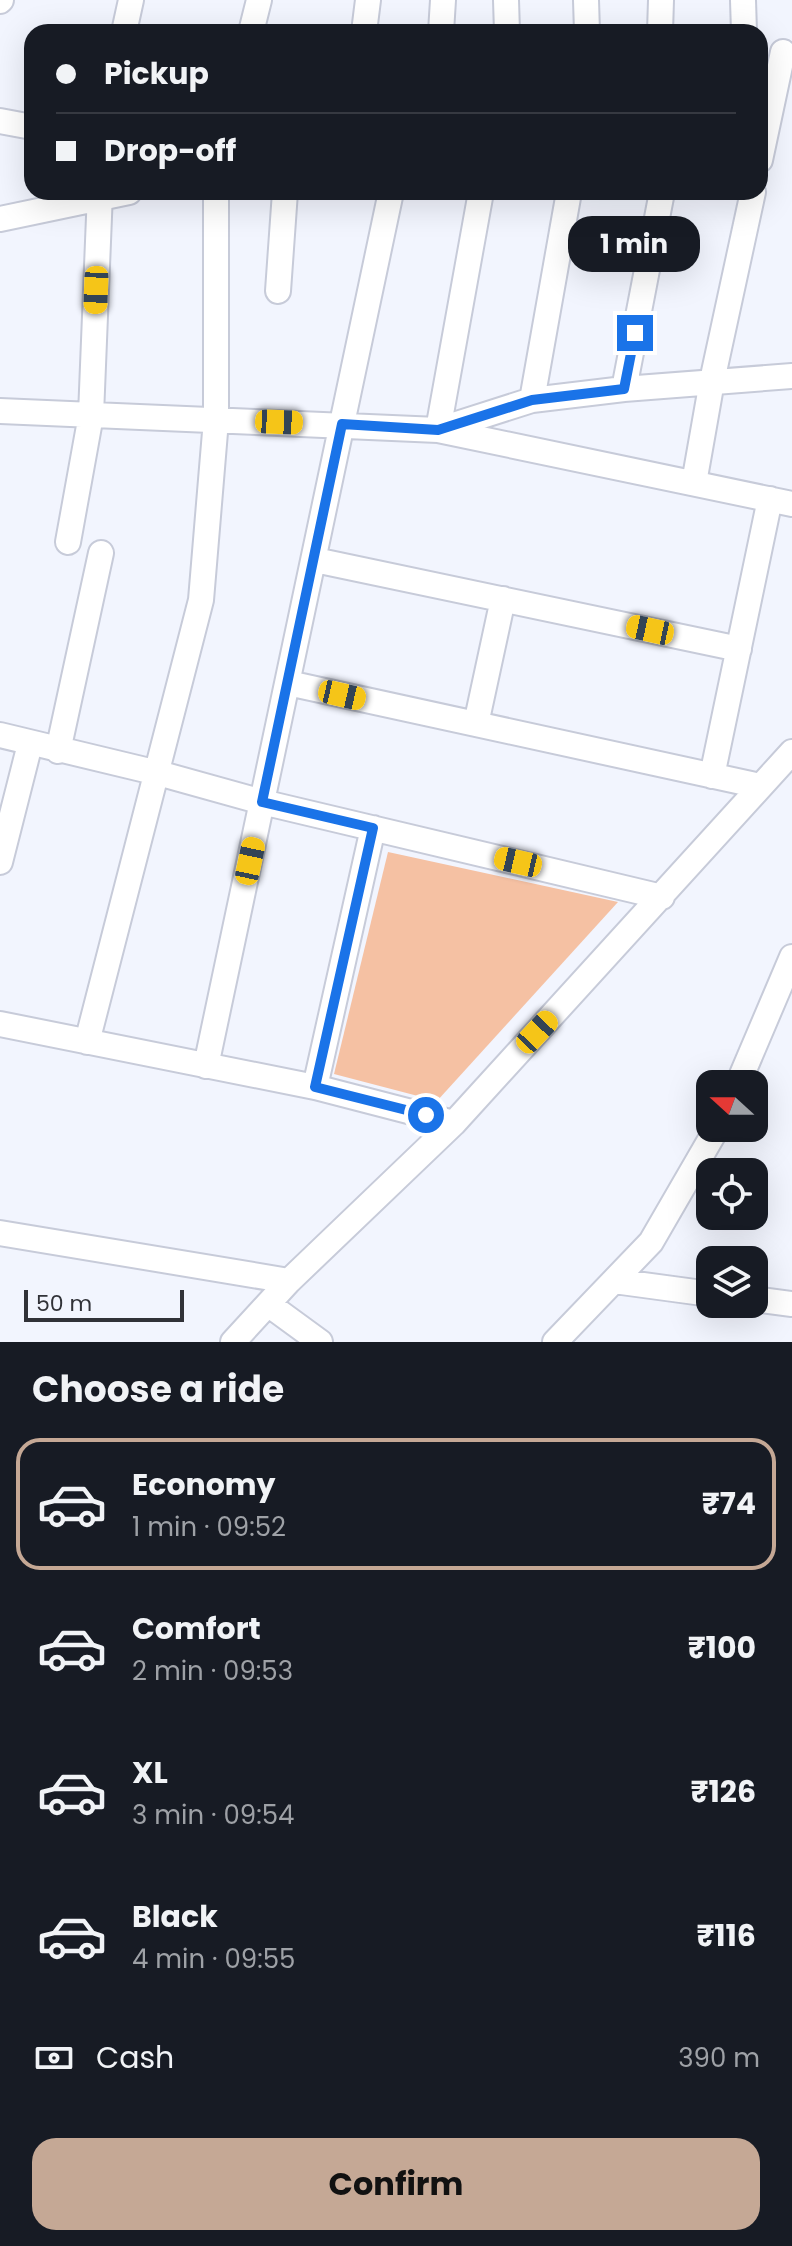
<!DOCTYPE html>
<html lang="en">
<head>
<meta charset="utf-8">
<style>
	:root { --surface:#171b24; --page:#242831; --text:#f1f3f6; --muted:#9ea1a6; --line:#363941; --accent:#c5a895 }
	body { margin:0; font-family:Poppins,sans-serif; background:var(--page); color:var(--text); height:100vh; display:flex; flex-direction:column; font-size:30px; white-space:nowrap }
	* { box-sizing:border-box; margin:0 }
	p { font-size:26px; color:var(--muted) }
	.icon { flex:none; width:44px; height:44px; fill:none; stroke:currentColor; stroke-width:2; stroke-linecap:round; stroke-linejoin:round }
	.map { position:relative; height:1342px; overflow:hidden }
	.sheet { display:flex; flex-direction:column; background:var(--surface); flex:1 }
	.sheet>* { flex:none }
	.top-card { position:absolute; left:24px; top:24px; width:744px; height:176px; border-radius:24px; box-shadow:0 8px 32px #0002; display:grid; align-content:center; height:176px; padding:0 32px; background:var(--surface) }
	.needle { width:52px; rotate:291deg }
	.controls { position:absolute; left:696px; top:1070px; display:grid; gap:16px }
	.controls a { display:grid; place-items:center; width:72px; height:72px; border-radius:16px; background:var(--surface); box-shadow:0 8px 32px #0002; font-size:40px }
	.scale { position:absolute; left:24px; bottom:20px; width:160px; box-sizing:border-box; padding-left:8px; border:4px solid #313238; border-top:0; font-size:22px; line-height:28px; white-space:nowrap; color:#313238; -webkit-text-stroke:6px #f2f5fe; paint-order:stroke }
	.end { position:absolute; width:36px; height:36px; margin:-18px; border:10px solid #1a73e8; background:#fff; box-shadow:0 0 0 4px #fff }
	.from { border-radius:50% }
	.bubble { position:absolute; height:56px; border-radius:24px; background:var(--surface); box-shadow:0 8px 32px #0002; font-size:26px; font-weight:700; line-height:56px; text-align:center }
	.car { position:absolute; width:24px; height:48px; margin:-24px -12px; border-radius:10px; box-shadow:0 0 6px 2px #0007; background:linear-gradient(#f5c518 24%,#345 0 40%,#f5c518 0 76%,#345 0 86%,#f5c518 0) }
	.top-card b { display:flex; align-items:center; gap:28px; height:76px; font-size:30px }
	.top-card b+b { border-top:2px solid var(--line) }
	.top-card i { width:20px; height:20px; background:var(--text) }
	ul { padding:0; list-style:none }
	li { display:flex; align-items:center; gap:24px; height:132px; margin:0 16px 12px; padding:0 16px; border:4px solid transparent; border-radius:24px }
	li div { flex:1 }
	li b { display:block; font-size:30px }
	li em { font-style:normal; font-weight:700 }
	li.on { border-color:var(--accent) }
	li>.icon { width:72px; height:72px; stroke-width:1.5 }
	h2 { padding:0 32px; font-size:36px; line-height:96px }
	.pay { display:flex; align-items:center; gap:20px; height:88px; padding:0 32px; font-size:30px }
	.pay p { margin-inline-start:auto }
	.cta { display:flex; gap:16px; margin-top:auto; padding:16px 32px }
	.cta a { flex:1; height:92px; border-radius:24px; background:var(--accent); color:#111; font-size:32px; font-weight:700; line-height:92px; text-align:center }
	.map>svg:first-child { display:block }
	.green { fill:#f5c1a3 }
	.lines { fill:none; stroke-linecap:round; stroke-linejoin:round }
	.minor-casing { stroke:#c7cbd9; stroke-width:28 }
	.minor { stroke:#fff; stroke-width:24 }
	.route { stroke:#1a73e8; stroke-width:10 }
</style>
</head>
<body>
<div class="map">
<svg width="792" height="1342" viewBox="0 0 792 1342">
	<rect width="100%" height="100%" fill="#f2f5fe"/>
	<path class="green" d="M388,852L618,902L437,1101L334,1074Z"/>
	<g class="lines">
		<defs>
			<path id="minor" d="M506,0L507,32
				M586,0L587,32
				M743,0L744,32
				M0,1L1,0
				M124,32L131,0
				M251,32L259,0
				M364,32L368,0
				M441,32L443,0
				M660,32L661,0
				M0,121L32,127
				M760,160L783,52
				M481,192L438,430L532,400L624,389L792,376
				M0,219L129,192
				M278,291L285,192
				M624,389L662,192
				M532,400L569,192
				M0,411L438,430L792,504
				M694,483L712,381L753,192
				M68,542L91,415L100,192
				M315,560L739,649
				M288,683L760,786
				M476,724L503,599
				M0,735L158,773L262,802L662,897
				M58,751L101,553
				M712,776L770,499
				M0,862L30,744
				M0,1024L315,1087L454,1123
				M87,1042L201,600L216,420V192
				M206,1066L391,192
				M738,1084L792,957
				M315,1087L373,828
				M0,1233L289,1281
				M614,1281L710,1294
				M754,1299L792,1304
				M268,1304L320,1342
				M233,1342L289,1281L454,1123L792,752
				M555,1342L651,1242L717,1128"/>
		</defs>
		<use href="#minor" class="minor-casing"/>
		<use href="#minor" class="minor"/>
	</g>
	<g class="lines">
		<path class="route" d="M426,1115L315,1087L373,828L262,802L342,424L438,430L532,400L624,389L635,333"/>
	</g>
</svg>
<div class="controls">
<a><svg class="needle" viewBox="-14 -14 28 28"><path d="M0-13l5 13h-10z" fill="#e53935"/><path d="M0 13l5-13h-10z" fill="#9ea1a6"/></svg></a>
<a><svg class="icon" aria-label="locate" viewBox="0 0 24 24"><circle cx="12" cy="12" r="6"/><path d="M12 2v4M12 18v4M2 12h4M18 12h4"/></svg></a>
<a><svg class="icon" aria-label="layers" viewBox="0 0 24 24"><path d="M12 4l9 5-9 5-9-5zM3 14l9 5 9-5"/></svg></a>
</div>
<div class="scale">50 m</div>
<i class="end from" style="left:426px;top:1115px"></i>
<i class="end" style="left:635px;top:333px"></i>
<div class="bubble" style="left:568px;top:216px;width:132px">1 min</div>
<i class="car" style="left:96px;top:290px;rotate:182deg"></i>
<i class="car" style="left:279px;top:422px;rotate:92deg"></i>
<i class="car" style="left:650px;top:630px;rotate:282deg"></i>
<i class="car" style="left:342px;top:695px;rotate:103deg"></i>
<i class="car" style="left:250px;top:861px;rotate:12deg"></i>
<i class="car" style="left:518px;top:862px;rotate:283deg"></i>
<i class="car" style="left:537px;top:1032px;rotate:43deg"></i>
<div class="top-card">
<b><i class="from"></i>Pickup</b>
<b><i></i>Drop-off</b>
</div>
</div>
<section class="sheet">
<h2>Choose a ride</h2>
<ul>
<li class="on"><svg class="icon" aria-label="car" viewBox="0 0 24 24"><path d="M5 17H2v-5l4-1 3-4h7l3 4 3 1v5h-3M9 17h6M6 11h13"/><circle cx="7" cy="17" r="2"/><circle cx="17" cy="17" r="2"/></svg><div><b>Economy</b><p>1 min · 09:52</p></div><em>₹74</em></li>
<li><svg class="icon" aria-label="car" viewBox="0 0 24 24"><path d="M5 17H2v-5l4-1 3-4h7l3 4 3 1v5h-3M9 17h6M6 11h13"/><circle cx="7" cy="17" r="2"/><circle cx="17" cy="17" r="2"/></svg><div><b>Comfort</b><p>2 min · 09:53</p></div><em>₹100</em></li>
<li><svg class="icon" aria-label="car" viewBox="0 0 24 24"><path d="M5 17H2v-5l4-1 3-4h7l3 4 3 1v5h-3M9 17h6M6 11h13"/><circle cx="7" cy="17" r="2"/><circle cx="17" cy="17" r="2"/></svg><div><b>XL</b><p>3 min · 09:54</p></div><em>₹126</em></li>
<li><svg class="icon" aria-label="car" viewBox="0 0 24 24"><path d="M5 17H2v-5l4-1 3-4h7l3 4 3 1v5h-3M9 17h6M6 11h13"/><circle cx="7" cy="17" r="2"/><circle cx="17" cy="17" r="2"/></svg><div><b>Black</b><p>4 min · 09:55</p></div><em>₹116</em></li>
</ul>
<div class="pay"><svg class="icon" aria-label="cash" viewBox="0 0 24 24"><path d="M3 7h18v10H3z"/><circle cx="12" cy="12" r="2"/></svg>Cash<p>390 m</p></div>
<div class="cta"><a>Confirm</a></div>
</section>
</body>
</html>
